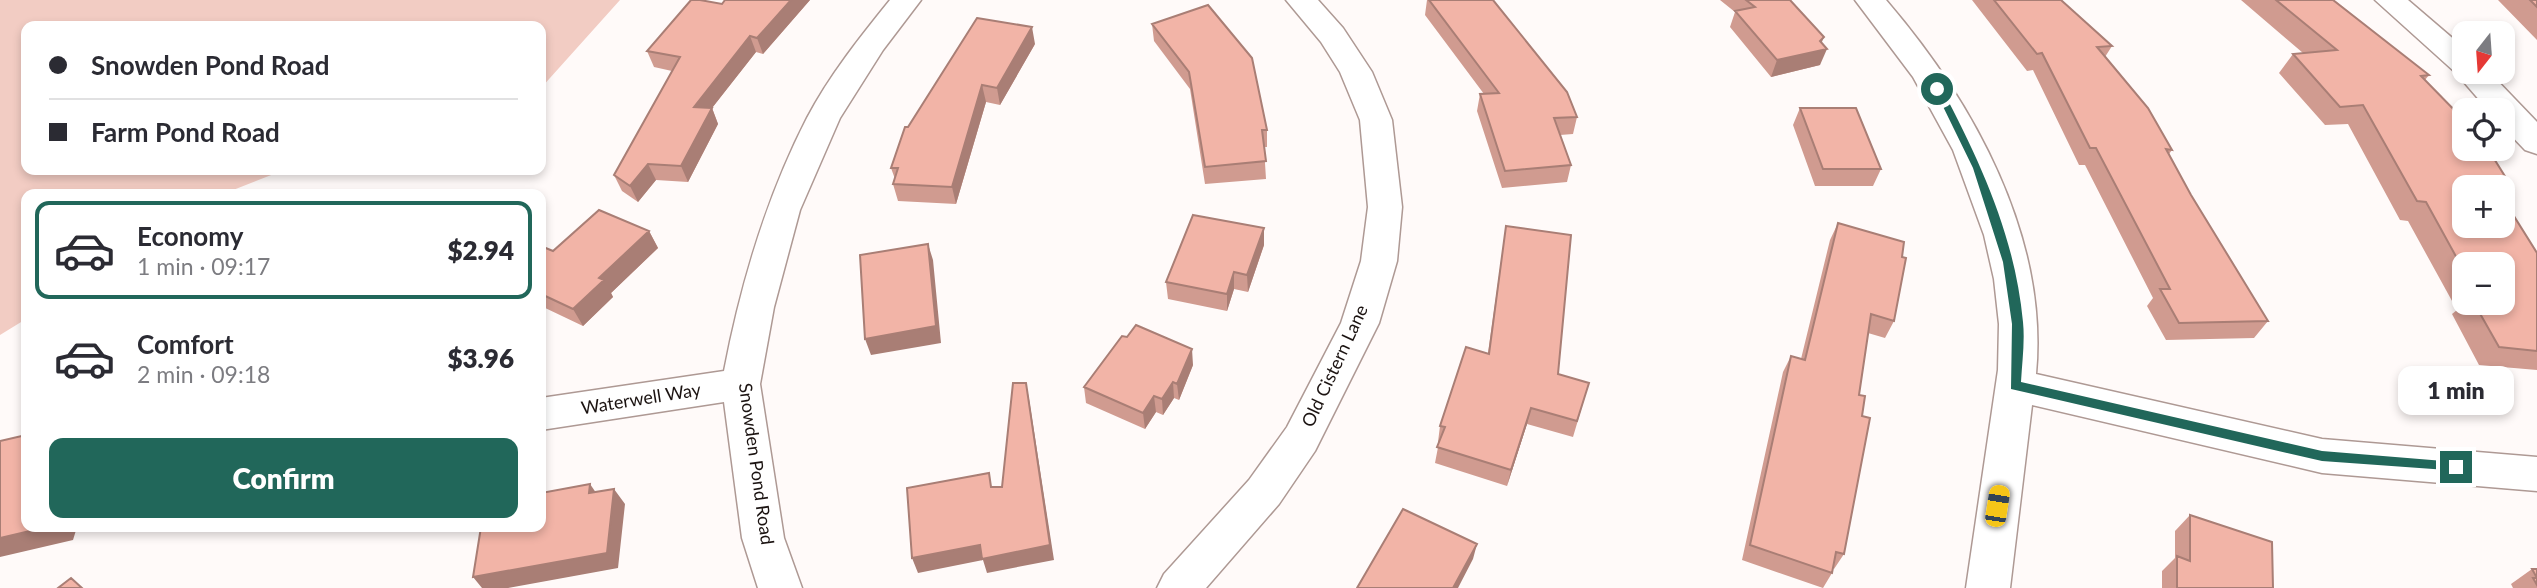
<!DOCTYPE html>
<html lang="en">
<head>
<meta charset="utf-8">
<style>
	:root { --surface:#fff; --page:#f7f7f7; --text:#2b2b33; --muted:#7c7c81; --line:#e1e1e2; --accent:#21675a }
	body { margin:0; font-family:Lato,sans-serif; background:var(--page); color:var(--text); height:100vh; display:flex; flex-direction:column; font-size:26px; white-space:nowrap }
	* { box-sizing:border-box; margin:0 }
	p { font-size:23px; color:var(--muted) }
	.icon { flex:none; width:38px; height:38px; fill:none; stroke:currentColor; stroke-width:2; stroke-linecap:round; stroke-linejoin:round }
	.map { position:relative; flex:1; overflow:hidden }
	.panel { position:absolute; left:21px; top:189px; width:525px; height:343px; display:flex; flex-direction:column; background:var(--surface); border-radius:14px; box-shadow:0 4px 10px #0003 }
	.panel>* { flex:none }
	.hud { position:absolute; left:21px; top:21px; width:525px; height:154px; border-radius:14px; box-shadow:0 4px 10px #0003; display:grid; align-content:center; height:154px; padding:0 28px; background:var(--surface) }
	.needle { width:46px; rotate:197deg }
	.fabs { position:absolute; left:2452px; top:21px; display:grid; gap:14px }
	.fabs a { display:grid; place-items:center; width:63px; height:63px; border-radius:14px; background:var(--surface); box-shadow:0 4px 10px #0003; font-size:35px }
	.end { position:absolute; width:32px; height:32px; margin:-16px; border:9px solid #21675a; background:#fff; box-shadow:0 0 0 4px #fff }
	.from { border-radius:50% }
	.bubble { position:absolute; height:49px; border-radius:14px; background:var(--surface); box-shadow:0 4px 10px #0003; font-size:23px; font-weight:800; line-height:49px; text-align:center }
	.car { position:absolute; width:21px; height:42px; margin:-21px -10px; border-radius:9px; box-shadow:0 0 5px 2px #0007; background:linear-gradient(#f5c518 24%,#345 0 40%,#f5c518 0 76%,#345 0 86%,#f5c518 0) }
	.hud b { display:flex; align-items:center; gap:24px; height:66px; font-size:26px }
	.hud b+b { border-top:2px solid var(--line) }
	.hud i { width:18px; height:18px; background:var(--text) }
	ul { padding:12px 0 0; list-style:none }
	li { display:flex; align-items:center; gap:21px; height:98px; margin:0 14px 10px; padding:0 14px; border:4px solid transparent; border-radius:14px }
	li div { flex:1 }
	li b { display:block; font-size:26px }
	li em { font-style:normal; font-weight:800 }
	li.selected { border-color:var(--accent) }
	li>.icon { width:63px; height:63px; stroke-width:1.5 }
	.primary-button { display:flex; gap:14px; margin-top:auto; padding:14px 28px }
	.primary-button a { flex:1; height:80px; border-radius:14px; background:var(--accent); color:#fff; font-size:28px; font-weight:800; line-height:80px; text-align:center }
	.map>svg:first-child { display:block }
	.green { fill:#f2ccc3 }
	.lines { fill:none; stroke-linecap:round; stroke-linejoin:round }
	.street-casing { stroke:#ae9994; stroke-width:3 }
	.street { fill:#fff; fill-rule:evenodd }
	.wall { fill:#d09b90; fill-rule:evenodd }
	.shaded-wall { fill:#a97e75 }
	.building { fill:#f2b4a7; stroke:#a97e75; stroke-width:2 }
	.route { fill:#21675a }
	.labels { text-anchor:middle; stroke-width:5; stroke-linejoin:round; paint-order:stroke }
	.street-label { font-size:18px; fill:#1b1311; stroke:#fff }
</style>
</head>
<body>
<div class="map">
<svg width="2537" height="588" viewBox="0 0 2537 588">
	<rect width="100%" height="100%" fill="#fffaf9"/>
	<path class="green" d="M0,0H620L541,88V26H26V170H284L223,194H26V319L0,335Z"/>
	<g class="lines">
		<defs>
			<path id="street" d="M890,0H921L883,50L840,118L800,210L774,307L760,384L784,538L802,588H758L742,538L724,402L541,430V398L724,371C741,283 766,198 807,118C829,76 860,37 890,0Z
				M1286,0H1318L1343,28L1372,72L1392,120L1402,207L1397,261L1379,323L1315,451L1279,504L1206,588H1157L1164,574L1249,480L1287,427L1341,323L1361,261L1368,207L1360,120L1340,72L1321,42Z
				M1855,0H1886C1973,101 2049,237 2036,374L2322,439L2537,457V491L2322,473L2032,405L2010,588H1966L1998,370L1999,324L1994,279L1984,235L1953,150L1913,77Z
				M2375,0H2408L2464,48V72H2489L2537,122V154L2525,150L2502,126V110H2488L2456,73Z"/>
		</defs>
		<use href="#street" class="street-casing"/>
		<use href="#street" class="street"/>
	</g>
	<path class="wall" d="M725,0H810L763,54L756,52L712,108L718,124L688,182L656,180L638,202L622,191L614,175L672,71L654,67L647,51L722,4Z
		M1427,0H1493L1577,117L1573,134L1560,135L1571,165L1567,182L1502,188L1477,111L1480,94H1484L1425,15Z
		M1720,0H1790L1822,43L1820,65L1771,77L1730,27L1735,12Z
		M1972,0H2061L2112,46L2105,57L2172,150L2169,154L2191,195L2268,321L2254,338L2166,340L2147,306L2153,298L2085,165H2079L2033,70L2027,71Z
		M2241,0H2335H2334L2429,75L2425,80L2511,186L2502,195V187H2464L2537,253V370L2479,365L2452,314L2457,310L2408,221L2400,220L2348,124L2325,125L2279,73L2293,54L2303,53ZM2464,264L2502,303H2464Z
		M2498,0H2537V40Z
		M1152,24L1267,130V147H1264L1266,179L1205,184L1190,89L1154,41Z
		M1035,44L1000,105L986,102L956,204L898,201L893,184L895,179L891,168L908,127Z
		M1800,108L1881,169L1873,186H1815L1793,125Z
		M1838,223L1902,257L1894,321L1885,338L1868,333L1859,395L1844,554L1834,569L1833,568L1832,573L1823,588L1742,560L1783,372L1791,356L1801,359L1830,240Z
		M1506,226L1558,374L1589,383L1573,437L1527,424L1507,486L1435,463L1439,442H1438L1440,426L1488,353Z
		M1264,228V245L1248,292L1234,289L1227,311L1168,299L1166,282Z
		M649,231L658,248L611,293L613,297L583,326L541,306V246L553,251Z
		M1193,365L1179,400L1174,398L1163,415L1156,412L1145,429L1086,403L1084,387Z
		M2190,515L2273,588H2162V571L2175,558V531Z
		M2532,569H2537V588H2513L2511,584Z"/>
	<path class="shaded-wall" d="M791,0H810L763,54L757,38Z
		M1032,27L1035,44L1000,105L997,88Z
		M750,36L756,52L712,108L718,124L688,182L681,166L694,107Z
		M1824,37L1818,51L1827,49L1820,65L1771,77L1777,60L1820,41Z
		M982,85L986,102L956,204L952,187Z
		M648,164L656,180L638,202L630,186Z
		M1264,228V245L1248,292L1247,275Z
		M649,231L658,248L611,293L613,297L583,326L573,309L599,278Z
		M928,244L933,260L941,343L871,355L865,339Z
		M1234,272V289L1227,311V294Z
		M1192,349L1193,365L1179,400L1177,384Z
		M1173,382L1174,398L1163,415L1162,399Z
		M1026,383L1029,399L1054,560L987,573L983,560L918,573L912,558L980,545H1050Z
		M1154,396L1156,412L1145,429L1143,413Z
		M1531,408L1527,424L1507,486L1511,470Z
		M590,484L601,500L589,493Z
		M614,489L625,504L618,568L508,588H482L473,577Z
		M47,527H77L73,540L0,557V538Z
		M1477,544L1473,559L1458,588H1453Z"/>
	<path class="building" d="M691,0H700L722,4L725,0H791L757,38L750,36L694,107L712,108L681,166L648,164L630,186L614,175L680,57L647,51Z
		M1429,0H1493L1567,92L1577,117L1554,118L1571,165L1505,171L1480,94L1499,93Z
		M1746,0H1790L1824,37L1820,41L1827,49L1777,60L1735,11L1755,7Z
		M1994,0H2061L2112,46L2097,47L2148,108L2172,150L2166,149L2191,195L2268,321L2179,323L2160,289H2170L2096,148H2090L2042,53L2037,54Z
		M2276,0H2333L2429,75L2421,76L2464,120V149H2488L2511,186L2495,185L2497,187H2464V226H2502V197L2537,253V351L2499,347L2474,303H2502V264H2464V271L2426,202L2417,201L2363,105L2340,107L2293,54L2337,50Z
		M2530,0H2537V7Z
		M1208,5L1252,58L1267,130H1262L1266,161L1205,167L1189,72L1152,24Z
		M977,18L1032,27L997,88L982,85L952,187L893,184L898,168H891L905,127H908Z
		M1800,108H1856L1881,169H1823Z
		M599,210L649,231L599,278L604,280L573,309L541,294V246L553,251Z
		M1193,215L1264,228L1247,275L1234,272L1227,294L1166,282Z
		M1838,223L1904,242L1902,257L1906,258L1894,321L1871,314L1859,395L1865,396L1862,416L1870,418L1844,554L1836,552L1832,573L1750,545L1791,356L1805,360Z
		M1506,226L1571,235L1558,374L1589,383L1577,421L1531,408L1511,470L1437,447L1445,427L1440,426L1466,347L1489,354Z
		M928,244L936,326L865,339L860,255Z
		M1136,325L1192,349L1177,384L1173,382L1162,399L1154,396L1143,413L1084,387L1122,336L1127,337Z
		M1013,383H1026L1050,545L982,559L980,545L912,558L907,488L989,473L991,487H1002Z
		M26,435V527H47L0,538V441Z
		M590,484L589,493L614,489L607,553L473,577L481,527H541V493Z
		M1403,509L1477,544L1453,588H1357Z
		M2190,515L2272,542L2273,588H2177V556L2190,561Z
		M2532,569H2537V585L2533,578H2537Z
		M71,578L82,588H58Z"/>
	<path class="route" d="M1933,86L1942,89C1981,163 2015,237 2023,322C2025,342 2022,363 2021,382L2322,451L2456,462L2463,467L2461,471L2322,461L2011,389L2012,324L2003,262L1973,168Z"/>
	<g class="labels">
		<g class="street-label">
			<text transform="translate(1335 366) rotate(-65)" y="6">Old Cistern Lane</text>
			<text transform="translate(641 399) rotate(-9)" y="6">Waterwell Way</text>
			<text transform="translate(756 464) rotate(82)" y="6">Snowden Pond Road</text>
		</g>
	</g>
</svg>
<div class="fabs">
<a><svg class="needle" viewBox="-14 -14 28 28"><path d="M0-13l5 13h-10z" fill="#e53935"/><path d="M0 13l5-13h-10z" fill="#7c7c81"/></svg></a>
<a><svg class="icon" aria-label="locate" viewBox="0 0 24 24"><circle cx="12" cy="12" r="6"/><path d="M12 2v4M12 18v4M2 12h4M18 12h4"/></svg></a>
<a>+</a>
<a>−</a>
</div>
<i class="end from" style="left:1937px;top:89px"></i>
<i class="end" style="left:2456px;top:467px"></i>
<div class="bubble" style="left:2398px;top:366px;width:116px">1 min</div>
<i class="car" style="left:1997px;top:506px;rotate:9deg"></i>
<div class="hud">
<b><i class="from"></i>Snowden Pond Road</b>
<b><i></i>Farm Pond Road</b>
</div>
<section class="panel">
<ul>
<li class="selected"><svg class="icon" aria-label="car" viewBox="0 0 24 24"><path d="M5 17H2v-5l4-1 3-4h7l3 4 3 1v5h-3M9 17h6M6 11h13"/><circle cx="7" cy="17" r="2"/><circle cx="17" cy="17" r="2"/></svg><div><b>Economy</b><p>1 min · 09:17</p></div><em>$2.94</em></li>
<li><svg class="icon" aria-label="car" viewBox="0 0 24 24"><path d="M5 17H2v-5l4-1 3-4h7l3 4 3 1v5h-3M9 17h6M6 11h13"/><circle cx="7" cy="17" r="2"/><circle cx="17" cy="17" r="2"/></svg><div><b>Comfort</b><p>2 min · 09:18</p></div><em>$3.96</em></li>
</ul>
<div class="primary-button"><a>Confirm</a></div>
</section>
</div>
</body>
</html>
